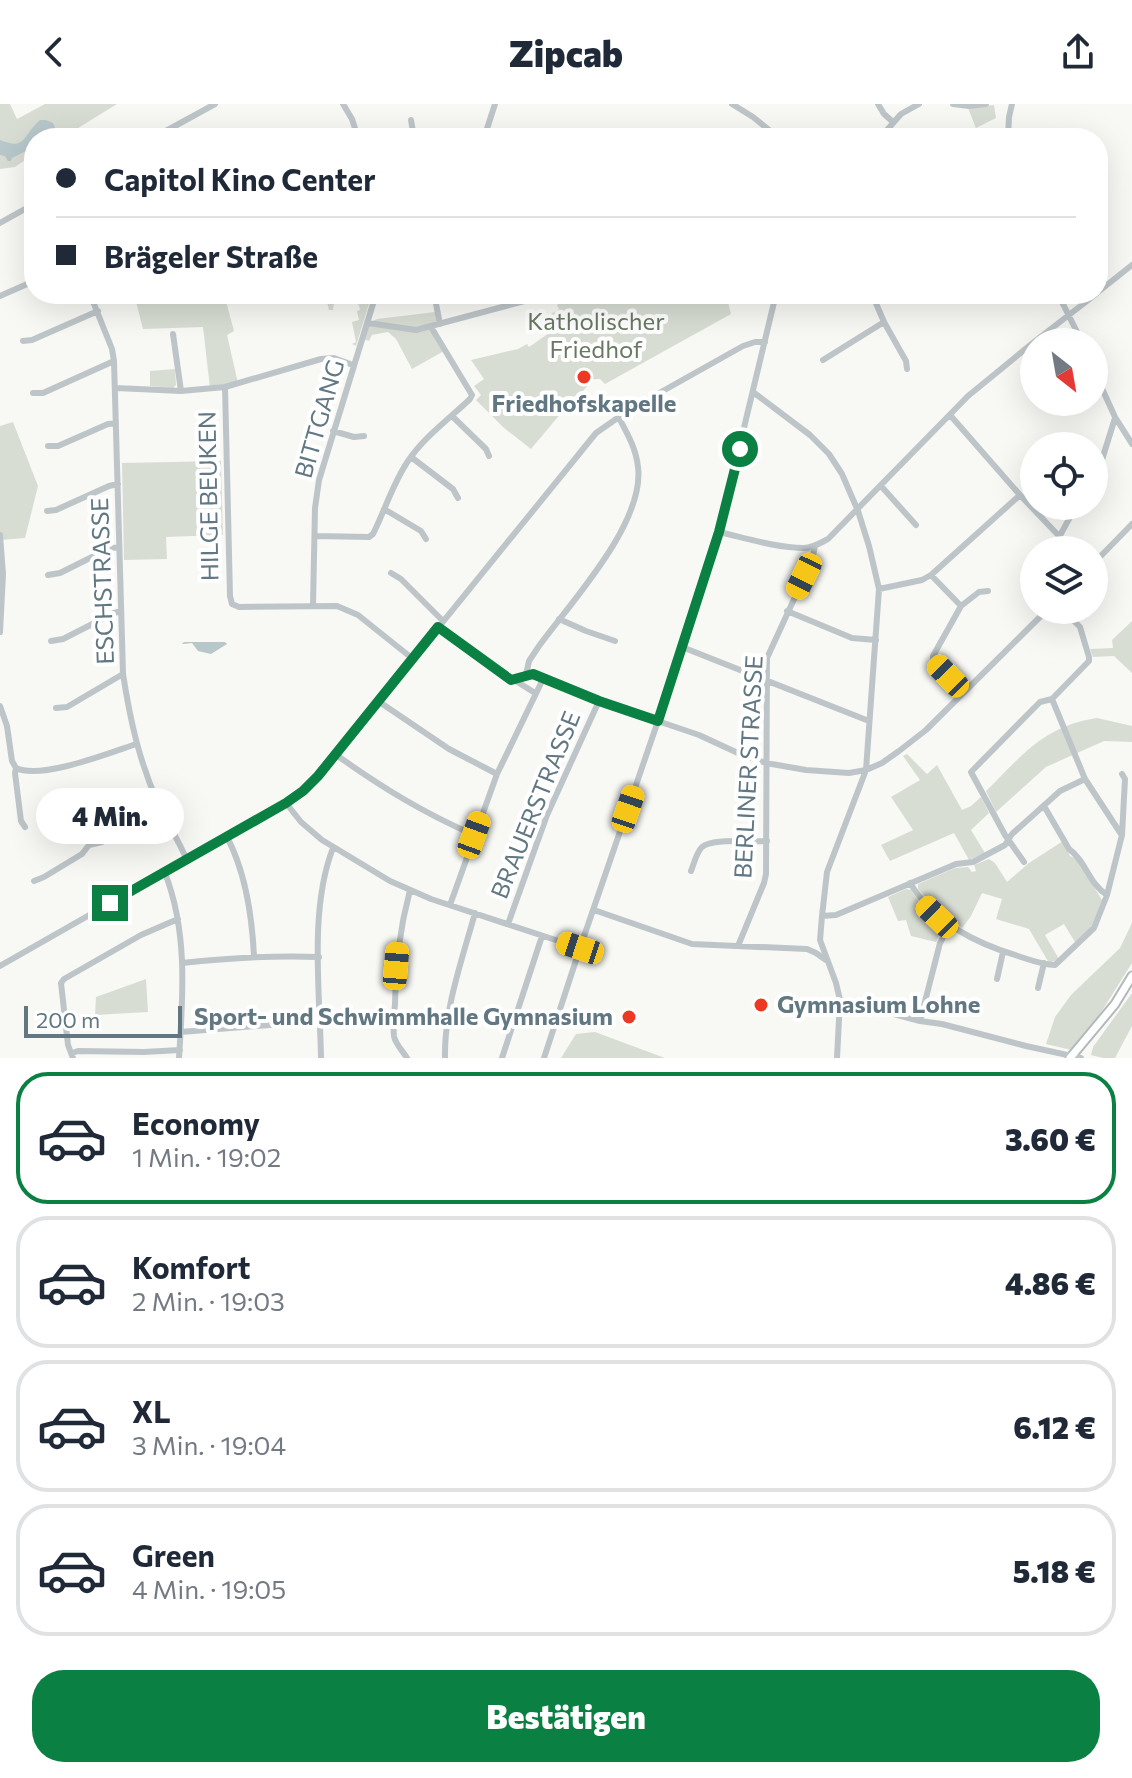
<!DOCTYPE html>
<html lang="de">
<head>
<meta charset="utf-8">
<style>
	:root { --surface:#fff; --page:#f6f6f7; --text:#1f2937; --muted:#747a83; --line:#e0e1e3; --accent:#0b8043 }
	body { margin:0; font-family:Commissioner,sans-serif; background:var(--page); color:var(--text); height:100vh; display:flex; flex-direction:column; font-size:30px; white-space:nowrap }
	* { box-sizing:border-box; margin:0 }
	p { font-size:26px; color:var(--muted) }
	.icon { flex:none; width:44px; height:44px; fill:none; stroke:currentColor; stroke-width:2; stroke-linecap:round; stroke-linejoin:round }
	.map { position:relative; height:954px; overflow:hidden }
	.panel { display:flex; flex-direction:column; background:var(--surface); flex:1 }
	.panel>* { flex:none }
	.hud { position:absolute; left:24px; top:24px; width:1084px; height:176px; border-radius:32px; box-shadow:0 8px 32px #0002; display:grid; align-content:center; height:176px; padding:0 32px; background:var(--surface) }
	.needle { width:52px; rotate:149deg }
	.controls { position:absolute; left:1020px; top:224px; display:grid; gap:16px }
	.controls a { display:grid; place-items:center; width:88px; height:88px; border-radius:50%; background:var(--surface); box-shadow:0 8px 32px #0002; font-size:40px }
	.scale { position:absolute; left:24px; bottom:20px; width:158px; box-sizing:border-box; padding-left:8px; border:4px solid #617782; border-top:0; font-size:22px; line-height:28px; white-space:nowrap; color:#617782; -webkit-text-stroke:6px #fff; paint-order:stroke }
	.end { position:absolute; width:36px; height:36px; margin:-18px; border:10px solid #0b8043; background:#fff; box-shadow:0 0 0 4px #fff }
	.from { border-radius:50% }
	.bubble { position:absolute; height:56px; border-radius:28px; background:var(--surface); box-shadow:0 8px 32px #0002; font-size:26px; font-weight:800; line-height:56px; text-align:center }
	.car { position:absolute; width:24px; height:48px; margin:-24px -12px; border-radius:10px; box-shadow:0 0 6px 2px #0007; background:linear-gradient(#f5c518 24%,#345 0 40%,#f5c518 0 76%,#345 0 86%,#f5c518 0) }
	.hud b { display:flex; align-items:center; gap:28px; height:76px; font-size:30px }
	.hud b+b { border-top:2px solid var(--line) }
	.hud i { width:20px; height:20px; background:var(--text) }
	ul { padding:14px 0 0; list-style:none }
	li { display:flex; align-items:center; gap:24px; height:132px; margin:0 16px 12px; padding:0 16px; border:4px solid var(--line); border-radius:32px }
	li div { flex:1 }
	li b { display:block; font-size:30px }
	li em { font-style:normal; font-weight:800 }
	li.current { border-color:var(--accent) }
	li>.icon { width:72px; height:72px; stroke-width:1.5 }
	.action { display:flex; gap:16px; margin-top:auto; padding:16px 32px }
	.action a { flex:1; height:92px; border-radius:32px; background:var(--accent); color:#fff; font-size:32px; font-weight:800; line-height:92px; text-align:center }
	header { display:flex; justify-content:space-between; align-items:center; height:104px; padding:0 32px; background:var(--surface); font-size:36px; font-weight:800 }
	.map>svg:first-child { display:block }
	.green { fill:#d8ddd4 }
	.water { fill:#b7c7ca }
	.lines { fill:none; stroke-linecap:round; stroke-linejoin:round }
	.major-casing { stroke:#b2b9bc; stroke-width:11 }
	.minor { stroke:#bec5c8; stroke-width:6 }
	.major { stroke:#fff; stroke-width:7 }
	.route { stroke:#0b8043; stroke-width:10 }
	.poi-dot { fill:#ec3921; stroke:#fff; stroke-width:3 }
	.labels { text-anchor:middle; stroke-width:8; stroke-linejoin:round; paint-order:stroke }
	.park-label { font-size:24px; fill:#687961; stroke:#fff }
	.poi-label { font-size:24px; font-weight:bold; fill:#617782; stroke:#fff }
	.street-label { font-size:24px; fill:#617782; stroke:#fff }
</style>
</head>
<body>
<header><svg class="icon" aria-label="back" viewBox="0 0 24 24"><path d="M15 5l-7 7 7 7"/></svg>Zipcab<svg class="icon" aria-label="share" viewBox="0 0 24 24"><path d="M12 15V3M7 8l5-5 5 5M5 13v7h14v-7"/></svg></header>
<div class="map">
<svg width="1132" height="954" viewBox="0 0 1132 954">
	<rect width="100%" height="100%" fill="#f8f8f5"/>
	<path class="green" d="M0,0H10L17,15L45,0H117L62,34H34V50L15,63L0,65Z
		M994,1L996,14L976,24L968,4Z
		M134,190H224L234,227L227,231L238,279L210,284L203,223L143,225Z
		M325,190H340L341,194L358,190H372L356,242L352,240L356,238L352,218L359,216L357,207L360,206L359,201L352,197L347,199L334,200L333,206H329Z
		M565,190H726L731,210L605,280L600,275H594L580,290L578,289L531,345L504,324L476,296L481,291L474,282L484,275L471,256L518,245L527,240L529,243L549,229L545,214L559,205L557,201L562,197L561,191Z
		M435,208L440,220L431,223L444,247L412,265L396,235L388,228L372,231L369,237L363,235L368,219L377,215Z
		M175,265L176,281L173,284L150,282V267Z
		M13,318L38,382L25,434L0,436V322Z
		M221,357L223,431L166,433L167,455L124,456L122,359Z
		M1132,517V569L1114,552L1093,553L1090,545L1113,544L1112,536Z
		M1097,614L1132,622V638L1104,637L1046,663L996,708L986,687C1022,652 1043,622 1097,614Z
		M907,650L927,670L937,661L962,706L971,702L981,693L989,709L971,726L985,749L969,756L954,729L890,757L881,741L913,726L891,693L920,676L903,652Z
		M1063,737L1070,752L1077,755L1102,796L1091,824L1075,838L1064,820L1045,831L1059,855L1049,859L1029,825L996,815L1002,795L982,789L971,812L962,824L937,807L918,785V780L955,764L968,763L972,768L976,767L974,761L989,755L995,759L1007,778L1029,759Z
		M906,785L911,786L922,802L942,820V825L936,838L911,832L906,816L898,817L888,793Z
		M1132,819V859L1100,910L1071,946L1046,940L1055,913L1071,891L1120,844Z
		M146,875L148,908L95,911L96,893Z
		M1132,889V922L1115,954H1103L1091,951L1093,943Z
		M595,928L665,954H561L576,930Z"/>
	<path class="water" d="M40,16H46L53,19L56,26L43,34H34V43L12,54L11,57H8L5,52L0,51V36C26,47 22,32 40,16Z
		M185,538H225L227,540L211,550L198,547L192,539L183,540L182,539Z"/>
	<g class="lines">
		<defs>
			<path id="major" d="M1070,954L1115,900L1132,872"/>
		</defs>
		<use href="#major" class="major-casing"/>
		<path class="minor" d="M343,0L352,15L358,34
			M732,0L753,13L779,34
			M878,0L884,10L893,18
			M953,0L969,2L986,0
			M411,16L414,34
			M153,34L215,0
			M484,34L495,0
			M880,34L901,10L919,0
			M991,34L1008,28
			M1008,34L1009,13L1012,0
			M0,119L34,100
			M1098,188L1132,161
			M90,190L112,245L114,257L123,570C130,615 139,657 158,699C167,718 178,736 187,756
			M434,190L440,220
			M872,190L884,218L906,257L907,265
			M1058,190L1082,238
			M0,192L34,177
			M368,219L416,226L551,190
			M173,230L181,287
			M23,237L32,236L98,207
			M1034,238L1096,190
			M823,256L884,218
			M1094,267L1115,313L1132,340
			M225,283L230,492L232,500L239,503L337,502L358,511L413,555
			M116,284L181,287L225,283L321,255L334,254L353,261
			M753,288L810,331L829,350L842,370L858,407L869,442L879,485L866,666L827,768L822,812L820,836L836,879L840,896L837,954
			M33,289H43L114,257
			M950,311L1020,391L1059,432
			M452,312L486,345L489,352
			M333,327L354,333L364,332
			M48,342H58L108,320L116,319
			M411,353L453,385L458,394
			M1094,371L1101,359L1115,314
			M881,382L916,421
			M384,405L421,427L426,435
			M47,407L56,406L109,382L118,380
			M719,428C745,434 777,444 804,444C813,444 820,439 828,435L968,292L1034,238
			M0,431L3,470L0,528
			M315,432L369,433L373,430C385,406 393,379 408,357C424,333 449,315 470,295L472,291L431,223
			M1056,446L1057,437L1076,402
			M1094,459L1132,420
			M391,469L401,475L443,517
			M48,471L60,469L110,444L119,443
			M931,471L961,502L933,552V557L964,588
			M879,485L922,476L931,471L1020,391
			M313,501L315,404L319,376L376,190
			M961,502L979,488L988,487
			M787,507L852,534L876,536
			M559,515L586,527L615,537
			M438,523L476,552L535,589
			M51,537L63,535L114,509L121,507
			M682,543L869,617
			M526,571L529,557L539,542C571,498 645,419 638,363C636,344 627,329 618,312
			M511,576L533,570L599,597L699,631L740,650L766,659L806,666L849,669L866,666L882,659L899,647L926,626L1047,506
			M1052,595L1085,675L1121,730
			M378,597L449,645L497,670
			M0,602L7,622L12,657L16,664L15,669L21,717L25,723
			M56,604L67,603L123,570
			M335,650C381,683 422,708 474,731
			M16,664C41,676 109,649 136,640
			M286,699L301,718L322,736L390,777L431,795L580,844
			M1044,702L1069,745C1086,757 1089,780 1107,791
			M227,733C246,769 252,811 254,852
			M1024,758L1005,731L971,668L1040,598L1052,595L1089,557V553L1080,523L1063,506
			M691,767C694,760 696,749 702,743C712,734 752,738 767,737
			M165,769C188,828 183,892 179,954
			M34,777L44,773L82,750L89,741L102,738L159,703
			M910,779C935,819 975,839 1018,852C1030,856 1043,861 1055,861L1094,824L1107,791L1122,731L1125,675L1122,670
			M450,801L497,670L543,575
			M594,806L692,840L807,845L816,849L826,856
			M822,812L836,811L956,760L973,758L1005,741L1012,730L1060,687L1085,675
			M508,820L547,711L599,597
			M738,842L764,779L766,770L767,554L812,456L815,442
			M182,859C228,854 272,851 319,853
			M0,862L286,699L303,687L318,672L596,329L629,306L743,242L755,238H765
			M997,875L1003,848
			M1038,884L1044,859
			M840,896L920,917L942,920L1026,942L1081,954
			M920,917L940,839L949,822
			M181,928L320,917
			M72,949L78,947L144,948L180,946
			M73,954L68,941L61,879L64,875L141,831L178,815
			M321,954C320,889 309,805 333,744
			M407,954C403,947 395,940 394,932C393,922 394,910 395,900C395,861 400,824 410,786
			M445,954C444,905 462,856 475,809
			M502,954L542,832
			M544,954L580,844L658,617L719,428L776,190"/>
		<use href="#major" class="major"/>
	</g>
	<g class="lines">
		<path class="route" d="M110,799L286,699L303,687L318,672L438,523L511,576L533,570L599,597L658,617L719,428L740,345"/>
	</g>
	<g class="poi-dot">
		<circle cx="584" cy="273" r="8"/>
		<circle cx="761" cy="901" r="8"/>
		<circle cx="629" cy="913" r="8"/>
	</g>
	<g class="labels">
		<g class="park-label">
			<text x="596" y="226">Katholischer<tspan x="596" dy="28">Friedhof</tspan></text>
		</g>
		<g class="poi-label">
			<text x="584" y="308">Friedhofskapelle</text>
			<text x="777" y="909" text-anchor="start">Gymnasium Lohne</text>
			<text x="613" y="921" text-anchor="end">Sport- und Schwimmhalle Gymnasium</text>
		</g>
		<g class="street-label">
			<text transform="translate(320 315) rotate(-74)" y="8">BITTGANG</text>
			<text transform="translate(209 392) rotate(-91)" y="8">HILGE BEUKEN</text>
			<text transform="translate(103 477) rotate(-92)" y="8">ESCHSTRASSE</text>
			<text transform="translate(749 663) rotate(-87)" y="8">BERLINER STRASSE</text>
			<text transform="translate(536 701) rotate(-68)" y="8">BRAUERSTRASSE</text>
		</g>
	</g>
</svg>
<div class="controls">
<a><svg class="needle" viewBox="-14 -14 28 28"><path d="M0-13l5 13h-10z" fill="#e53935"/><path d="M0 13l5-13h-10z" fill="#747a83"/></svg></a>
<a><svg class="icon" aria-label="locate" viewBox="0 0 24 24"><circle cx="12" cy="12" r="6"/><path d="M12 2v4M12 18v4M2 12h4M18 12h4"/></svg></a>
<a><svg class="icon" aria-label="layers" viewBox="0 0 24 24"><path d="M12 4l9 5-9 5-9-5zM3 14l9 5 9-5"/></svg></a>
</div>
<div class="scale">200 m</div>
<i class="end from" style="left:740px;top:345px"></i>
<i class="end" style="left:110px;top:799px"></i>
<div class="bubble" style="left:36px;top:684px;width:148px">4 Min.</div>
<i class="car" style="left:804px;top:472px;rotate:206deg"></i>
<i class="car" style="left:948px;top:572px;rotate:316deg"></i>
<i class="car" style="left:628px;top:705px;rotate:19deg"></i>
<i class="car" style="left:474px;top:731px;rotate:20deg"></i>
<i class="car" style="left:937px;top:813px;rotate:314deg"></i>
<i class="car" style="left:580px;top:844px;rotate:288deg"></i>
<i class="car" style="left:396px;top:862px;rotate:5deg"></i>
<div class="hud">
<b><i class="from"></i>Capitol Kino Center</b>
<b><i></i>Brägeler Straße</b>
</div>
</div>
<section class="panel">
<ul>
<li class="current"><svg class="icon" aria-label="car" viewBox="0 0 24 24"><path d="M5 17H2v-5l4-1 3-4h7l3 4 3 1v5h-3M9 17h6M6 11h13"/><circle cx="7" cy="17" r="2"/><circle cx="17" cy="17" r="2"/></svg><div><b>Economy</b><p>1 Min. · 19:02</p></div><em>3.60 €</em></li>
<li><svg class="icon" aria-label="car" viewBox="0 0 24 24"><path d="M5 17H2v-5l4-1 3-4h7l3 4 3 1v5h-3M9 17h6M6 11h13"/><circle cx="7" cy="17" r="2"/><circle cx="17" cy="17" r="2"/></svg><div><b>Komfort</b><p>2 Min. · 19:03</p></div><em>4.86 €</em></li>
<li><svg class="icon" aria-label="car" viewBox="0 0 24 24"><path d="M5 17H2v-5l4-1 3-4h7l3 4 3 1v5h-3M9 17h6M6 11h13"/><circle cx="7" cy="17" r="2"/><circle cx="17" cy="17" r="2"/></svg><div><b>XL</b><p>3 Min. · 19:04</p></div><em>6.12 €</em></li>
<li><svg class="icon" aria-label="car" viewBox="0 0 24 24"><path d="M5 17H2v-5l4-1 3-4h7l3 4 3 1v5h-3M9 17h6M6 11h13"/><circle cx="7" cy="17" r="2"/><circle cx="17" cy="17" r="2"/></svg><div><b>Green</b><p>4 Min. · 19:05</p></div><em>5.18 €</em></li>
</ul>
<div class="action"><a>Bestätigen</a></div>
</section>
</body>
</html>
